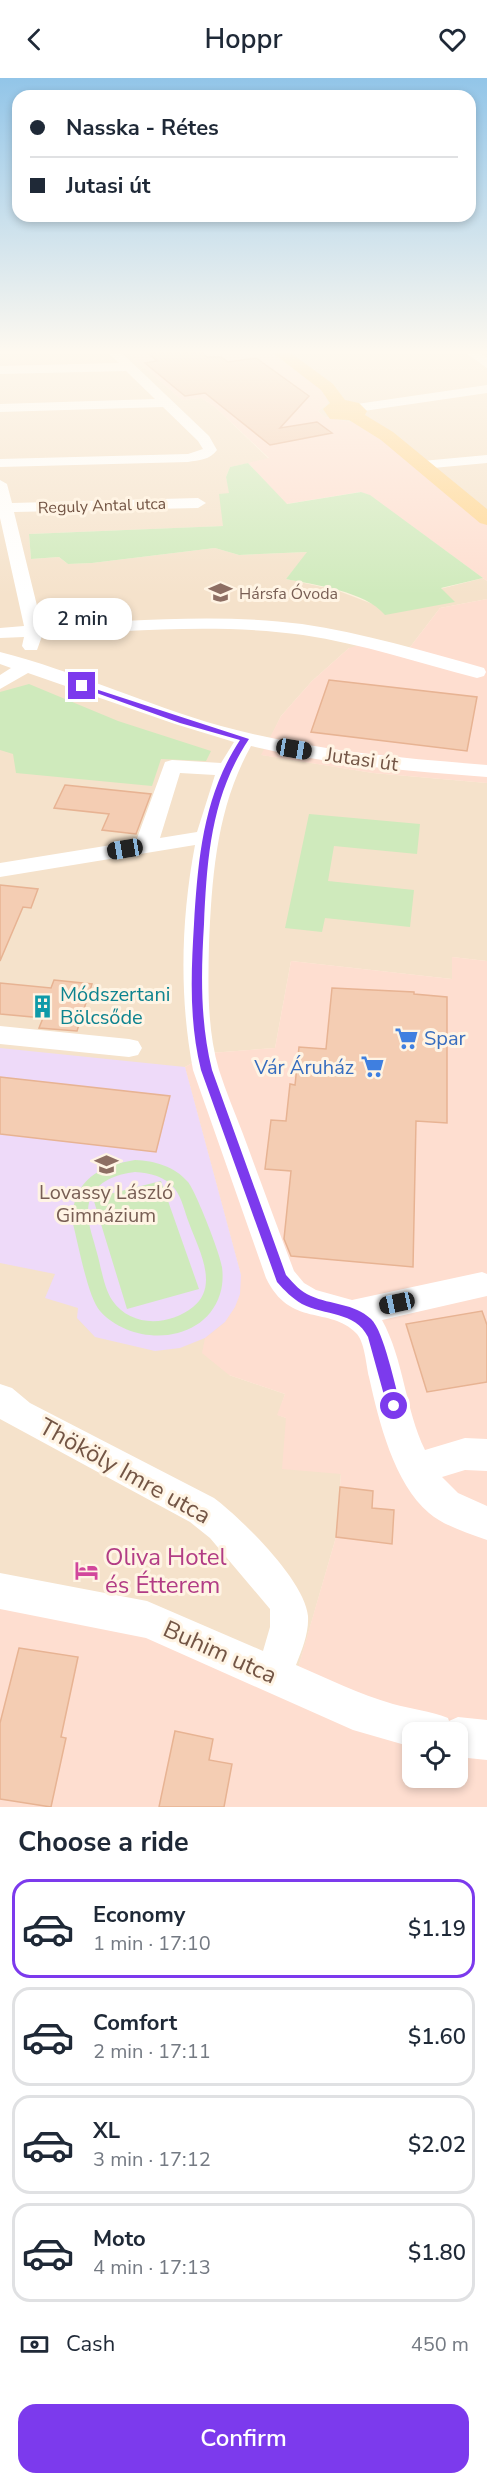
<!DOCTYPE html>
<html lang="en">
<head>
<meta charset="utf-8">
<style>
	:root { --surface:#fff; --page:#f2f2f3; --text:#1f2937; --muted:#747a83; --line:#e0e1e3; --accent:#7c3aed }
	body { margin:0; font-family:"Nunito Sans",sans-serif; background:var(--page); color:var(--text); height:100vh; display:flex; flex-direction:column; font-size:22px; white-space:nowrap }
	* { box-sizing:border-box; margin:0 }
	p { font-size:20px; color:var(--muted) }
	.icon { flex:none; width:33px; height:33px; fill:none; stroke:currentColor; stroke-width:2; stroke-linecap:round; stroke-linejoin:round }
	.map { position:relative; height:1729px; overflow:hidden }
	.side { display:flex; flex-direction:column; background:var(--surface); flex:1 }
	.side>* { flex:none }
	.hud { position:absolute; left:12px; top:12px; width:464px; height:132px; border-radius:18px; box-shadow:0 3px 9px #0003; display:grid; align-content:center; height:132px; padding:0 18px; background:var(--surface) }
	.tools { position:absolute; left:402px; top:1644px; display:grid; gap:12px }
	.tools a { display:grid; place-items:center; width:66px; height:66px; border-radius:12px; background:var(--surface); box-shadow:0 3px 9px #0003; font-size:30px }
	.end { position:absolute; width:27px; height:27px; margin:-14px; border:8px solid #7c3aed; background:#fff; box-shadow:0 0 0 3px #fff }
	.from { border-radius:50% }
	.bubble { position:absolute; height:42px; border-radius:18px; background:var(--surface); box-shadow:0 3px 9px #0003; font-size:20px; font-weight:600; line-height:42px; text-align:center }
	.car { position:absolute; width:18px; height:36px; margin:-18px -9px; border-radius:8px; box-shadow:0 0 4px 2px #0007; background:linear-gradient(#222 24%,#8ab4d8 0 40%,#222 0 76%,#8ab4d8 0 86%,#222 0) }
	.hud b { display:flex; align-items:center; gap:21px; height:57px; font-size:22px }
	.hud b+b { border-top:2px solid var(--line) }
	.hud i { width:15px; height:15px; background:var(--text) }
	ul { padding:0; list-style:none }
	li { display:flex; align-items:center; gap:18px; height:99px; margin:0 12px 9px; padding:0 6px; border:3px solid var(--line); border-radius:18px }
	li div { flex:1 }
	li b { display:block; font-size:22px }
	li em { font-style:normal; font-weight:600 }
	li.active { border-color:var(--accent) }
	li>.icon { width:54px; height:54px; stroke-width:1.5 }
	h2 { padding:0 18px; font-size:27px; line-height:72px }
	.pay { display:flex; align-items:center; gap:15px; height:66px; padding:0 18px; font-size:22px }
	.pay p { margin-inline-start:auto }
	.action { display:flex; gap:12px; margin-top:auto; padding:12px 18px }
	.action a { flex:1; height:69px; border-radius:18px; background:var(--accent); color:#fff; font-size:24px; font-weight:600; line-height:69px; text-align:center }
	header { display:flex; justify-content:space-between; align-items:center; height:78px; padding:0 18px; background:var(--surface); font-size:27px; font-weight:600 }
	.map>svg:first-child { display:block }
	.residential { fill:#f5e2cb }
	.commercial { fill:#feded0; fill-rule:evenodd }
	.education { fill:#eedaf9 }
	.green { fill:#cfeabc; fill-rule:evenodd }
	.building { fill:#f4cdb3; stroke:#e7b393; stroke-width:1.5 }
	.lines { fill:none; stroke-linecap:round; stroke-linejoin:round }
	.minor { fill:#fff; fill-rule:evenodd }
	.major { fill:#ffd692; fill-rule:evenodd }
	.route { fill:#7c3aed }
	.labels { text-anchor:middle; stroke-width:6; stroke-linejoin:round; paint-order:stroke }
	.far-street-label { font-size:16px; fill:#735545; stroke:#fff4e4 }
	.far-education-label { font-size:16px; fill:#785e54; stroke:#fff4e4; text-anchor:start }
	.street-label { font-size:20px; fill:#735545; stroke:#fff4e4 }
	.culture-label { font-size:20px; fill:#0d838f; stroke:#fff4e4; text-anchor:start }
	.shop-label { font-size:20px; fill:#366cbe; stroke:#fff4e4; text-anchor:start }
	.education-label { font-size:20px; fill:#785e54; stroke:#fff4e4 }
	.near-street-label { font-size:24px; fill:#735545; stroke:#fff4e4 }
	.near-hotel-label { font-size:24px; fill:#b23c85; stroke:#fff4e4; text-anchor:start }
</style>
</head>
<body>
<header><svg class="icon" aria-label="back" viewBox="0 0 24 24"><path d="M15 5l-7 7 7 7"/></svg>Hoppr<svg class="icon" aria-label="heart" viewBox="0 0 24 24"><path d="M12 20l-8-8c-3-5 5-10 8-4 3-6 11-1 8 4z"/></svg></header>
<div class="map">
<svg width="487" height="1729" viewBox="0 0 487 1729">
	<rect width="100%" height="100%" fill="#fdf1dd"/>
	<path class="residential" d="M0,275H128L182,322L201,320L214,328L269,381L230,389L226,399L230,416H220L224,448L29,456L31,481L59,479L68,486L92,485L215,470L239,477L308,474L286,501L336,512L378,528L454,524L440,511L483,500L487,503V521L440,530L404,577L349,570L312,603L281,638L262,677L373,695L487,705V883L452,879V901L291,883L275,970L210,975L185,989L241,1197L235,1229L229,1297L285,1316L278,1337L286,1340L341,1395L336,1459L293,1608L0,1522Z
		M275,275H487V446L357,345L325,339L318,333L328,325L311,301Z"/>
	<path class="commercial" d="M128,275H275L311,301L326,316L328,325L318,333L325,339L357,345L391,367L487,446V503L369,417L360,414L286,426L248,385L269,380L214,328L201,320L182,322Z
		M487,521V705L373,695L261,677L281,638L312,603L349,570L363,566L404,577L440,530Z
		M452,879L487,883V1729H0V1522L134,1545L293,1607L336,1459L341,1396L282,1391L286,1340L277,1337L285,1316L229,1297L202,1275L205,1260L225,1244L241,1197L185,989L210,975L275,970L291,883L452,901ZM412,1654H458V1700H412Z"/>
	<path class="education" d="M0,970L185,989L241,1197L240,1216L235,1229L225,1244L205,1260L180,1270L155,1273L95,1259L77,1240L78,1230L45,1220L55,1196L0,1185Z"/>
	<path class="green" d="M248,385L287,426L361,414L370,417L483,500L441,510L455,524L385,537C365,513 315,507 286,501L307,474L239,477L215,470L92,485L68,486L59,479L31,481L29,456L223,448L219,416L229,415L226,399L230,389Z
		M29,606L118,643L211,673L206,683L161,681L152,708L16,695L13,676L0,672V614Z
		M309,736L420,746L417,776L334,768L328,803L414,812L410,849L325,840L322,854L285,850Z
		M135,1082C155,1083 174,1088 188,1104C196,1114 220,1175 222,1189C223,1197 223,1207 220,1216C204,1267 132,1269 100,1233C88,1220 78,1165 73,1146C70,1104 98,1088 135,1082ZM135,1094C150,1095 165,1098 175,1111C182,1120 185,1135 189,1145C198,1170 220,1208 193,1229C169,1248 131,1250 112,1222C104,1210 101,1189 97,1175C93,1158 84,1139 90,1121C97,1103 117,1096 135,1094Z
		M161,1103L199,1211L127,1231L93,1120Z"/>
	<path class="building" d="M148,275H202L207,279H221L228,284L256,280L309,318L280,350L317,344L332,355L270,367L205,315L185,318L145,285L157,283Z
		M329,602L477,619L467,673L311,654Z
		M65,707L151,716L136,756L102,752L109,736L54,730Z
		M0,807L38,811L31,830L23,829L0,883Z
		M54,902L92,906L77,953L39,950L43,940L0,936V905L51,910Z
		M332,910L414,914V916L447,919V1045L416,1043L413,1189L291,1178L284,1161L291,1093L265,1091L271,1042L286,1043L290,1006L295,1007L299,969L326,971Z
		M0,999L170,1018L156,1074L0,1056Z
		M482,1233L487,1247V1304L427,1314L406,1246Z
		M340,1409L373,1413L372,1430L394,1432L392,1466L336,1459Z
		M19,1570L78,1579L61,1659L66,1660L51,1729L0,1721V1645Z
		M175,1653L213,1661L209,1682L232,1686L224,1729H159Z"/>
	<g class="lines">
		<path class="minor" d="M109,275H122L209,358L217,372C210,382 199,382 188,384L0,389V381L188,376L203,371L198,363L163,329L0,334V326L155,321L126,293L0,296V288L119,285Z
			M466,275H480L487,280V290Z
			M487,307V315L357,334L350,330L357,326Z
			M487,377V385L422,391L415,387L422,383Z
			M0,402L7,406L12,425L198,420L206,425L198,430L14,434L42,548C128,543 216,535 302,546C363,555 424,573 484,590L486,594L484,598L477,600C419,585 363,566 303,557C217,545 128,553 42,558L37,572H25L22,568L24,559L0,560V550L24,548L0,440Z
			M0,574C75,593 146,627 221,648C308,672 397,680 487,687V699C408,693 329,687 251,668C217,729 212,796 209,866C208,908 207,951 219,992C226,1014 235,1035 243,1056C260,1102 277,1148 294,1193L304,1205L316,1212L352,1222L482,1194L487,1196V1218L382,1242C404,1282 405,1331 425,1372L465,1360L487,1361V1393L465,1392L442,1399L458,1415L487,1428V1462C468,1455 444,1448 429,1435C394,1405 379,1344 369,1299C366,1287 365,1264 356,1255C330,1228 290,1250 266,1200L193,992C179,918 181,841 195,767L0,799V785L136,763L165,684L172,682L221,685L234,664L175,646L28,595L0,611V597L11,590L0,586ZM180,695L215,697L197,754L160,760Z
			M0,948L129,961L138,963L142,970L138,977L129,979L0,966Z
			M0,1306L12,1310L30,1325L214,1420C242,1441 305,1503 308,1538C309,1555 302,1572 296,1587C328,1601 359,1616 393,1626C411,1631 430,1633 448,1640L449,1643L458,1639L487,1642V1682L458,1679V1654H412V1669L353,1652L146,1560L0,1531V1495L147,1523L263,1573L270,1549V1531L210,1460L190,1444L0,1341Z"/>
		<path class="major" d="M273,275H291L333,306L345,322L359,325L367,333L365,337L393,354L487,431V447L480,445L381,362L349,342L330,341L323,331L330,325L321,312Z"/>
	</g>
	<linearGradient id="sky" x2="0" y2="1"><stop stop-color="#92c5e8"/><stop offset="0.53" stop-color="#fef9f0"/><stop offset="1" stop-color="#fef9f0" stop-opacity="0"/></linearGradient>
	<rect width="487" height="517" fill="url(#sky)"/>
	<path class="route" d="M80,606L249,661C211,718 207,780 204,846C201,895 200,943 212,992L286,1197C294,1206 301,1214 311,1218C331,1227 354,1225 371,1241C384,1253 395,1309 401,1328L399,1332H389L387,1328L368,1259C355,1233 325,1238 302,1226C292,1220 285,1213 277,1204L201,992C189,943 191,896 194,846C198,782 203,718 240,662L180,645L80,609Z"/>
	<defs>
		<symbol id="school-bare" viewBox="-9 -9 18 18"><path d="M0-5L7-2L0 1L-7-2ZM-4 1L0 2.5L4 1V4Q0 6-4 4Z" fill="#8d6e63" stroke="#fff4e4" stroke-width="2.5" paint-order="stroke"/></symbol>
		<symbol id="building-bare" viewBox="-9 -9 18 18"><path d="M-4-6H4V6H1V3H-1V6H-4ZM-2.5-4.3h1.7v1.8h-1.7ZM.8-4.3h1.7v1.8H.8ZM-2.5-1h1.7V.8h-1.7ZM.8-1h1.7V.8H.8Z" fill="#0f9aa8" stroke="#fff4e4" stroke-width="2.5" paint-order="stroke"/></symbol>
		<symbol id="supermarket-bare" viewBox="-9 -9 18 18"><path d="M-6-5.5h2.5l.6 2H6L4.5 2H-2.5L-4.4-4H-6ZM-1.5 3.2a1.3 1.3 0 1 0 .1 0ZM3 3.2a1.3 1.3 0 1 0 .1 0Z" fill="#3f7fe0" stroke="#fff4e4" stroke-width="2.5" paint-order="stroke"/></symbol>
		<symbol id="hotel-bare" viewBox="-9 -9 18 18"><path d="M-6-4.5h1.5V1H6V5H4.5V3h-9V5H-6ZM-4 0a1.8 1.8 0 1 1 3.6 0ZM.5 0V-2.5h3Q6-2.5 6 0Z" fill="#d1479c" stroke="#fff4e4" stroke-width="2.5" paint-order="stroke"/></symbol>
	</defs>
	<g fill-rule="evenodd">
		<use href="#school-bare" x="204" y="498" width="33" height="33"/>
		<use href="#building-bare" x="26" y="912" width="33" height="33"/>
		<use href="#supermarket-bare" x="390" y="944" width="33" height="33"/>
		<use href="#supermarket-bare" x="356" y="972" width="33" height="33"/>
		<use href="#school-bare" x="90" y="1070" width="33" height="33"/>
		<use href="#hotel-bare" x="70" y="1476" width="33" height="33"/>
	</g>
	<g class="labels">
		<g class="far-street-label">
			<text transform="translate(102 427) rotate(-2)" y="6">Reguly Antal utca</text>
		</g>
		<g class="far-education-label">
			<text x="239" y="521">Hársfa Óvoda</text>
		</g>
		<g class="street-label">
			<text transform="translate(362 681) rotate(8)" y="7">Jutasi út</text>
		</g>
		<g class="culture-label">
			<text x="60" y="923">Módszertani<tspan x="60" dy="23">Bölcsőde</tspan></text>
		</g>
		<g class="shop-label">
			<text x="424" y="967">Spar</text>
			<text x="354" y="996" text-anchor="end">Vár Áruház</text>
		</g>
		<g class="education-label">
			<text x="106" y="1121">Lovassy László<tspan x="106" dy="23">Gimnázium</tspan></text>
		</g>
		<g class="near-street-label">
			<text transform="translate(125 1393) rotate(29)" y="8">Thököly Imre utca</text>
			<text transform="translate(220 1574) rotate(24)" y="8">Buhim utca</text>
		</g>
		<g class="near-hotel-label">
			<text x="105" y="1487">Oliva Hotel<tspan x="105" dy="28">és Étterem</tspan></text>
		</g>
	</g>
</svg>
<div class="tools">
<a><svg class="icon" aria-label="locate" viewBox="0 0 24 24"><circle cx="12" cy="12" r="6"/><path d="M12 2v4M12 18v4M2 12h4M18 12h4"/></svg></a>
</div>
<i class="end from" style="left:394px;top:1328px"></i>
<i class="end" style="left:82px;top:608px"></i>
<div class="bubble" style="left:33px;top:520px;width:99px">2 min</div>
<i class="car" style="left:294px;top:671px;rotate:100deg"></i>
<i class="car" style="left:125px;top:771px;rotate:261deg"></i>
<i class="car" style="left:397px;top:1225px;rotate:258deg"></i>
<div class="hud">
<b><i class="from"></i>Nasska - Rétes</b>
<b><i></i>Jutasi út</b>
</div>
</div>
<section class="side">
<h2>Choose a ride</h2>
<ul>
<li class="active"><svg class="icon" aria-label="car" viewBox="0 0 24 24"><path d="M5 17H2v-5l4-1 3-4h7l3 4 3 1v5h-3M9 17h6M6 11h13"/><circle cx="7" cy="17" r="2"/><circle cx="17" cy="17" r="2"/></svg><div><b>Economy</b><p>1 min · 17:10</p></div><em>$1.19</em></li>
<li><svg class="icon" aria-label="car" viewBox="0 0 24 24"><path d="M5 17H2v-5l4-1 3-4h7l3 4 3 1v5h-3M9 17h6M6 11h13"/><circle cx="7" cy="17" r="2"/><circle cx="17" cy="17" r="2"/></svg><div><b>Comfort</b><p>2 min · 17:11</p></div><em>$1.60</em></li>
<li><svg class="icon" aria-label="car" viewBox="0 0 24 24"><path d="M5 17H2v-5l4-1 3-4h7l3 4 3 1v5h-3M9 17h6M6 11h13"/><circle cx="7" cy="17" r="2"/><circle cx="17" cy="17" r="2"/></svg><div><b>XL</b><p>3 min · 17:12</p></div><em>$2.02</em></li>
<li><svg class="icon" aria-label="car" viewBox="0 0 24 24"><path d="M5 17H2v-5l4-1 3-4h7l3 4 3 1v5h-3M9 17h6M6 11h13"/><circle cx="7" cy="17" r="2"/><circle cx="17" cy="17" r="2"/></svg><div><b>Moto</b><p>4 min · 17:13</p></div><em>$1.80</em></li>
</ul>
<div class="pay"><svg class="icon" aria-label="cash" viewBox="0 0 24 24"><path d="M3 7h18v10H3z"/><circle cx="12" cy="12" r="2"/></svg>Cash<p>450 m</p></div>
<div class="action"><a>Confirm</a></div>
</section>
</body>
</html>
